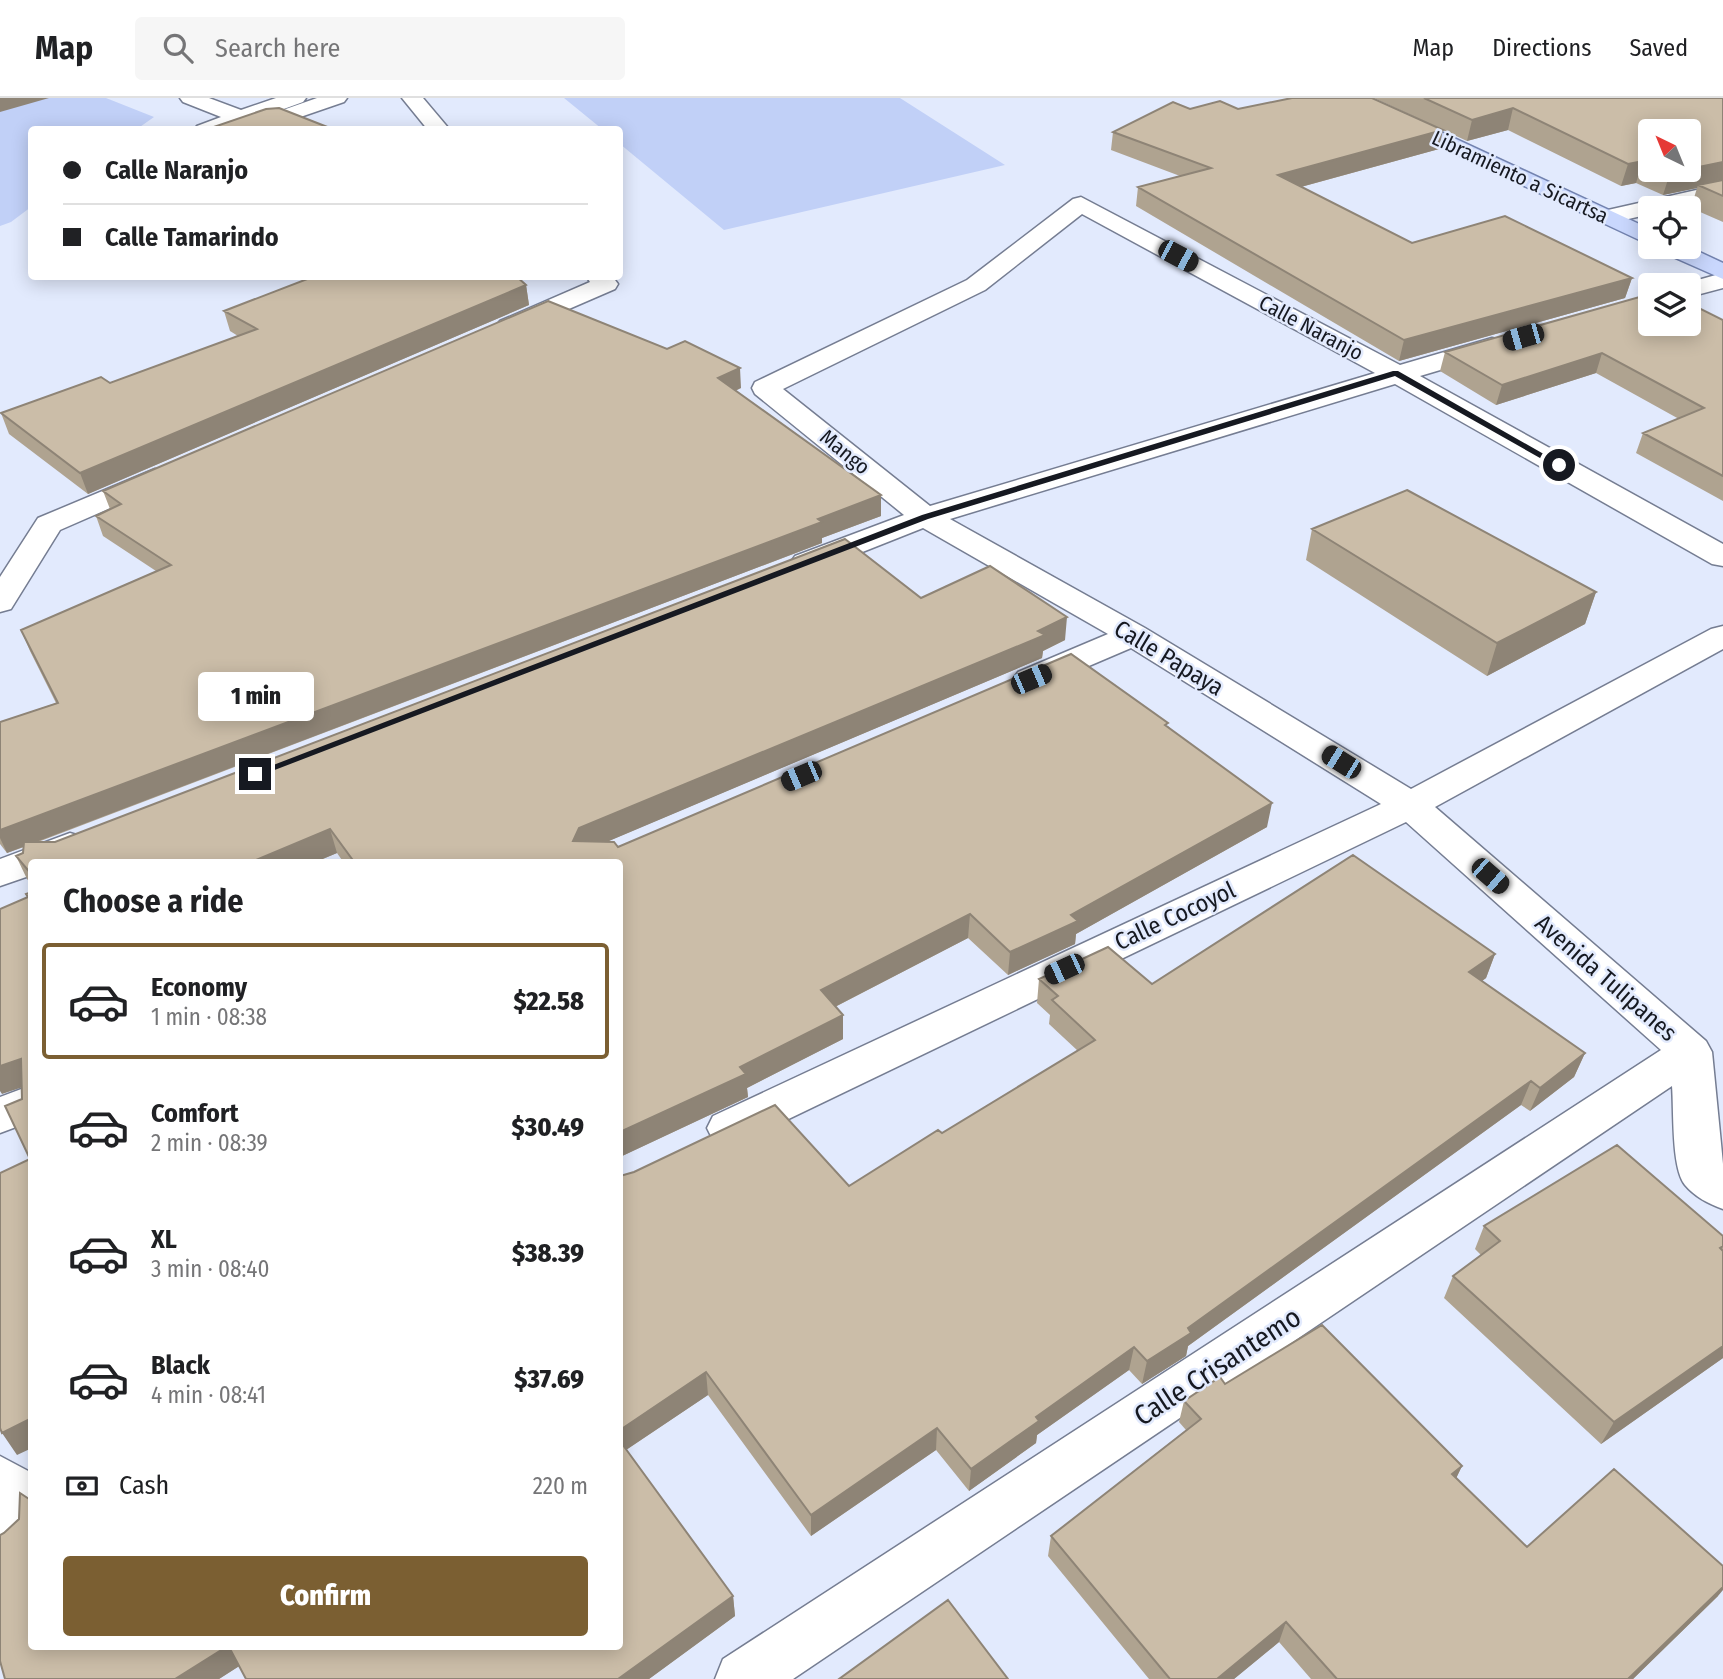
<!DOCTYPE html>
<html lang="en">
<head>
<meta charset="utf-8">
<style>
	:root { --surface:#fff; --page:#f6f6f6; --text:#202124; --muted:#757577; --line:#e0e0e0; --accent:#7b5f32 }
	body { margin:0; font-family:"Fira Sans Condensed",sans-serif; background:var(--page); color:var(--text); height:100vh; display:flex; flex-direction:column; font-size:26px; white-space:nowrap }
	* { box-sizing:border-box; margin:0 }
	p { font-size:23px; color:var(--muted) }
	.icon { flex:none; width:38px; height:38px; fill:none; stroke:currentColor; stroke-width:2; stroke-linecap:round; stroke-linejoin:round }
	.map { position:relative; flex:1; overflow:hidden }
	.panel { position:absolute; left:28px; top:761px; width:595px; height:791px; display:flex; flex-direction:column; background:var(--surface); border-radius:7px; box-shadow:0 4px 18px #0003 }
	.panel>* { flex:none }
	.top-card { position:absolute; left:28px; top:28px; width:595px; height:154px; border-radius:7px; box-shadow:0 4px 18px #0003; display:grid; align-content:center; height:154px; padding:0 35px; background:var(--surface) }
	.needle { width:46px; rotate:317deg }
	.fabs { position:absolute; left:1638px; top:21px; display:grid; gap:14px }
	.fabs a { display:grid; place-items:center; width:63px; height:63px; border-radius:7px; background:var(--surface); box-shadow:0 4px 18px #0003; font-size:35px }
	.end { position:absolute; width:32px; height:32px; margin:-16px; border:9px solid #161921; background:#fff; box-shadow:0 0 0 4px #fff }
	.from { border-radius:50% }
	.bubble { position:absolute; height:49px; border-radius:7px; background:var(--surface); box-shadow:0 4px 18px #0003; font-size:23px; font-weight:800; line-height:49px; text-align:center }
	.car { position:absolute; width:21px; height:42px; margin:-21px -10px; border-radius:9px; box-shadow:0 0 5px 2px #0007; background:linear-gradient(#222 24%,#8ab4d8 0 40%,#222 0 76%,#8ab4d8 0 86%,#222 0) }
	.top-card b { display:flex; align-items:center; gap:24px; height:66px; font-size:26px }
	.top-card b+b { border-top:2px solid var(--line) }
	.top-card i { width:18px; height:18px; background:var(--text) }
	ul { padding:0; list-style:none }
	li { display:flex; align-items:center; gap:21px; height:116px; margin:0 14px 10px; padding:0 21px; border:4px solid transparent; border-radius:7px }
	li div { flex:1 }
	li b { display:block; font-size:26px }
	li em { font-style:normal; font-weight:800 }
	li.on { border-color:var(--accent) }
	li>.icon { width:63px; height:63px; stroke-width:1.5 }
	h2 { padding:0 35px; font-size:32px; line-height:84px }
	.pay { display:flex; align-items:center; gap:18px; height:77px; padding:0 35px; font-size:26px }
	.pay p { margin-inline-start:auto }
	.button { display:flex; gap:14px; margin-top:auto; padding:14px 35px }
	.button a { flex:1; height:80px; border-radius:7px; background:var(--accent); color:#fff; font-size:28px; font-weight:800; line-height:80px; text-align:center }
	header { display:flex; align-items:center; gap:42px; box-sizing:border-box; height:98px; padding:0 35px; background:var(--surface); border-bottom:2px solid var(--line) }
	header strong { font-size:33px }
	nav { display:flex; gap:38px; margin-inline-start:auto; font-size:24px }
	.search { width:490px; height:63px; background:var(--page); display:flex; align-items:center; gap:18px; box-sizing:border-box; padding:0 24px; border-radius:7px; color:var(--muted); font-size:26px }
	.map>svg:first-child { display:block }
	.green { fill:#c1d0f7 }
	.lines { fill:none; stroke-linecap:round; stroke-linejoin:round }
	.street-casing { stroke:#757d92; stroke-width:3 }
	.primary-casing { stroke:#7383af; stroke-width:3 }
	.street { fill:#fff; fill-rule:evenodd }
	.primary { fill:#c9d7fd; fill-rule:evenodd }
	.wall { fill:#afa390; fill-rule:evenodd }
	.shaded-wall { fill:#8e8476 }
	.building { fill:#cbbda8; stroke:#8e8476; stroke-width:2 }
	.route { fill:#161921 }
	.labels { text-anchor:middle; stroke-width:5; stroke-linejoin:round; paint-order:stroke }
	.far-street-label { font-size:21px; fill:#161921; stroke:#e2eafd }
	.street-label { font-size:24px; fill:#161921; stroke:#e2eafd }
	.near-street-label { font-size:28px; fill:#161921; stroke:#e2eafd }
</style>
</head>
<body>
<header>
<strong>Map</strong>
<div class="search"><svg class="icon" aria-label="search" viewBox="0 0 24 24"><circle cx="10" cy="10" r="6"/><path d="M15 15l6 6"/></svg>Search here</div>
<nav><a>Map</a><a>Directions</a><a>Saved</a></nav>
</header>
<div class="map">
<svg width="1723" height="1581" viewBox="0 0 1723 1581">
	<rect width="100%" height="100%" fill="#e2eafd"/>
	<path class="green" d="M0,0H106L154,19L137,31L32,32L31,109L11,124L0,128Z
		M564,0H900L1005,67L724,132L620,46V32L602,31Z"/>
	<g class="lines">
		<defs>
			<path id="street" d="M180,0H209L241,12L276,0H306L303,4L226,32H194L197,28L221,19L183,4Z
				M317,0H347L344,4L280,26H266L263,22L266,18Z
				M402,0H423L450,32H428Z
				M1723,86V100L1676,110H1650V116L1607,126L1599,124L1595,119L1599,114Z
				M1081,99L1400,267L1492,240L1501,242L1505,248L1501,254L1420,278L1723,446V468L1712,466L1395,286L950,421L1145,530L1411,691L1711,531L1723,528V551L1435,709L1706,943L1712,954L1723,1066V1111C1709,1106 1695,1099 1685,1087C1671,1070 1674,1011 1672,988L793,1581H715L723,1561L1661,952L1406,724L745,1042L729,1047L713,1042L707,1030L713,1018L1381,706L1131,550L1042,588L1030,591L1018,588L1013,581L1018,574L1108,536L923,430L817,472L806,474L795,472L790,465L795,458L904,417L755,296L752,290L755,284L967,182L1073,101ZM1082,116L1375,275L930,408L783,291L985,192Z
				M1723,175V190L1689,199V187H1680Z
				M586,178H612L618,186L615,191L518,233L509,236L500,233L496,228L500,223L590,184Z
				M155,371L165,374L170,380L165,386L60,432L11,511L0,514V479L38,420Z
				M70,735L83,739L89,748C77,768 52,765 32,765V777L0,788V761Z
				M32,987V1023L0,1035V999Z
				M0,1358L32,1375V1440L19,1454L0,1462Z"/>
			<path id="primary" d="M1342,0H1368L1650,131V147L1345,4Z
				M1658,149H1689L1723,165V181L1662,154Z"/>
		</defs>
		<use href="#street" class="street-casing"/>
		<use href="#primary" class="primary-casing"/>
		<use href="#street" class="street"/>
		<use href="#primary" class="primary"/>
	</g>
	<path class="wall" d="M1374,0H1723V124L1691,110L1697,90L1663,97L1636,85L1621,88L1508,32L1467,43ZM1650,33L1689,72H1650Z
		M1190,11H1238L1439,51L1301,89L1412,145L1632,180L1625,200L1399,263L1136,108L1138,89L1180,78L1111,52L1113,34Z
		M526,187L529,207L88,396L9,336L1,315L110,285L238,238L230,233L224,213Z
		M1723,222V403L1636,355L1643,335L1679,321L1596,275L1496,307L1440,273L1445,254Z
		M741,290L735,293L881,397V418L822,440V445L38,744H55L921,500L1065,542L1043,553L1042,560L606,744L618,749L1168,628L1267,729L1076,836L1075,846L1008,877L968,840L835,909L843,941L747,990L748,999L620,1059V765H344L337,755L313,765H32V787L27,781L16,758L23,755L24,749L7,755L0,746V624L56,605L30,553L21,532L156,473L103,438L96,418L110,411L103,393Z
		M1312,431L1596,494L1585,526L1487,578L1306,462Z
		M1353,757L1495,856L1486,880L1482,883L1585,955L1574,979L1530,1013L1521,1007L1188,1248L1186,1258L1142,1286L1129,1272L1037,1337L1036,1345L969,1393L936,1352L811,1438L708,1297L626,1352L733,1498L735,1518L649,1581H246L239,1568L219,1581H5L0,1563V1437L4,1435L19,1421L20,1395L32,1403V1549H620V1078L634,1074L775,1007L849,1088L938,1032L942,1035L1078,953L1049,926L1050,917L1037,905L1039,881L1108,849L1152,886Z
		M1484,1128L1723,1138V1260L1601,1346L1444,1200L1453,1178L1481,1157L1475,1151Z
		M1225,1286L1462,1368L1456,1380L1527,1449L1718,1498L1633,1581H1311L1279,1544L1234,1581H1149L1048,1458L1051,1438L1186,1332L1179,1324L1184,1303Z"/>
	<path class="shaded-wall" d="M0,0H49L0,14Z
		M1513,10L1508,32L1467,43L1472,22Z
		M1443,32L1439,51L1275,96L1278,77Z
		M1643,63L1636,85L1621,88L1628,66Z
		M1723,64V84L1698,87L1697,90L1663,97L1670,75L1689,72V71Z
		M1632,180L1625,200L1399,263L1404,242Z
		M526,187L529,207L88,396L80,375Z
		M1602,255L1596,275L1496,307L1502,287Z
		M740,270L741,290L719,300L718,280Z
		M881,397V418L822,440V445L7,755L0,740V732Z
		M1596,494L1585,526L1487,578L1497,545Z
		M1067,519L1065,542L1043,553L1042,560L583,754L573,743L579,730L1038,533Z
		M1272,705L1267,729L1076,836L1075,846L1008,877L1010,854L1071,817Z
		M330,731L337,755L313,765H249Z
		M970,816L968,840L821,916V892Z
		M1495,856L1486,880L1461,898L1469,874Z
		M843,917V941L747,990L748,999L620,1059V1034L740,969Z
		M1585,955L1574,979L1530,1013L1540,990Z
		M21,961L32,986L2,996L0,993V968Z
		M1531,983L1521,1007L1188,1248L1186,1258L1142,1286L1147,1263L1188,1230Z
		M1723,1248V1260L1601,1346L1614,1324Z
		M1134,1249L1129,1272L1037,1337L1036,1345L969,1393L971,1371L1036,1319Z
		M706,1274L708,1297L620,1356V1332Z
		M32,1320V1350L17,1357L2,1335Z
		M937,1330L936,1352L811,1438V1417Z
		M1462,1368L1452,1389V1376Z
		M1723,1489V1492L1718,1498L1633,1581H1628Z
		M733,1498L735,1518L649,1581H618Z
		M1286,1524L1279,1544L1234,1581H1217Z
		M226,1549H229L241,1567L219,1581H175Z"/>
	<path class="building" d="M1292,0H1372L1443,32L1278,77L1412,145L1505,118L1632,180L1404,242L1138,89L1211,70L1113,34L1173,4L1190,11L1220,3L1238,11Z
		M1424,0H1723V64L1689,71V33H1650V66L1643,63L1628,66L1513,10L1472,22Z
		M279,10L335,32H205L266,11Z
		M1664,72H1684L1670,75Z
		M1723,82V98L1698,87Z
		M315,178H516L526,187L80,375L1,315L101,279L110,285L257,231L224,213Z
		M1650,196V226H1689V205L1723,222V378L1643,335L1704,310L1602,255L1502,287L1445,254Z
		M548,203L667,251L685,243L740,270L718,280L881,397L818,421L822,424L0,732V624L58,605L21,532L171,467L96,418L121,406L103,393Z
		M1407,392L1596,494L1497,545L1312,431Z
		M845,441L921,500L990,468L1067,519L1038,533L1045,537L579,730L573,743L614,744L618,749L1071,556L1168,625L1165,627L1272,705L1071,817L1078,823L1010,854L970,816L821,892L843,917L740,969L746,976L620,1034V765H355L330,731L249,765H32V777L16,758L23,755L24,744H55Z
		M1353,757L1495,856L1469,874L1585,955L1540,990L1531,983L1188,1230L1191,1235L1147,1263L1134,1249L1036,1319L1039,1323L971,1371L937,1330L811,1417L706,1274L620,1332V1078L634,1074L775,1007L849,1088L938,1032L942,1035L1095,942L1052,902L1058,898L1039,881L1108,849L1152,886Z
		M32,794V1320L2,1335L0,1330V1075L30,1061L5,1008L22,1001L21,961L0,968V811L28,799L26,796Z
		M1617,1047L1723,1138V1148L1720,1150L1723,1153V1248L1614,1324L1453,1178L1500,1143L1484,1128Z
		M1322,1227L1462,1368L1452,1376L1527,1449L1614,1371L1723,1468V1489L1628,1581H1337L1286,1524L1217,1581H1170L1051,1438L1201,1321L1184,1303L1220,1279L1225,1286Z
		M620,1343L733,1498L618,1581H246L229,1549H620Z
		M20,1395L32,1403V1549H226L175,1581H5L0,1563V1437L4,1435L19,1421Z
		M948,1502L1008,1581H839Z"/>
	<path class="route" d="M1393,273H1398L1563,367L1556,369L1395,278L928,421L259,678L250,676L922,417Z"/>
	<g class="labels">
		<g class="far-street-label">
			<text transform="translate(1520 79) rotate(25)" y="7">Libramiento a Sicartsa</text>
			<text transform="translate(1311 230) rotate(28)" y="7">Calle Naranjo</text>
			<text transform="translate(845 354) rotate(39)" y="7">Mango</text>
		</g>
		<g class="street-label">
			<text transform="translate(1169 560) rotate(31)" y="8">Calle Papaya</text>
			<text transform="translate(1175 818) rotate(-25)" y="8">Calle Cocoyol</text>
			<text transform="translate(1606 880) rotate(41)" y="8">Avenida Tulipanes</text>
		</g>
		<g class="near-street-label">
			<text transform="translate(1217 1268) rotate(-33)" y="10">Calle Crisantemo</text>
		</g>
	</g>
</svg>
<div class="fabs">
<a><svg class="needle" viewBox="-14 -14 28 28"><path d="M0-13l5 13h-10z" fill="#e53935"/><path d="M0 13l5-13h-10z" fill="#757577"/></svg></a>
<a><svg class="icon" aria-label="locate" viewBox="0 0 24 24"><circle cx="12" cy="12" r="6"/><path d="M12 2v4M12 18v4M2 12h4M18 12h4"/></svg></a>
<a><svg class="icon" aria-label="layers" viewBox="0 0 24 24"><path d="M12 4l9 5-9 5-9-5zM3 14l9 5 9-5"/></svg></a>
</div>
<i class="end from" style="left:1559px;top:367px"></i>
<i class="end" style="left:255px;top:676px"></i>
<div class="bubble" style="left:198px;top:574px;width:116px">1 min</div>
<i class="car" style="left:1178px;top:158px;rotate:118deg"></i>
<i class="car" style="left:1523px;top:239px;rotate:254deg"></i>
<i class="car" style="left:1031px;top:581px;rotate:67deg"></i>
<i class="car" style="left:1341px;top:664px;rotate:302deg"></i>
<i class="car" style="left:801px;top:678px;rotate:247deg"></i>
<i class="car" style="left:1490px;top:778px;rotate:131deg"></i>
<i class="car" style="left:1064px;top:871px;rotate:245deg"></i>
<div class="top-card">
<b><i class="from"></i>Calle Naranjo</b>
<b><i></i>Calle Tamarindo</b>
</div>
<section class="panel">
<h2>Choose a ride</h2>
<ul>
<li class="on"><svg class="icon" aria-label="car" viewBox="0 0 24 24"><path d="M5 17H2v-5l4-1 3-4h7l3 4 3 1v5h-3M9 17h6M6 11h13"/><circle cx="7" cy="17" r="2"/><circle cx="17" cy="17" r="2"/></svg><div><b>Economy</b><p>1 min · 08:38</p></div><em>$22.58</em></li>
<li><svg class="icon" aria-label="car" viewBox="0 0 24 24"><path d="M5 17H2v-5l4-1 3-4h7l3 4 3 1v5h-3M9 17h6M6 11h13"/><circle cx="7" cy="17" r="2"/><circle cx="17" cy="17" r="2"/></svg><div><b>Comfort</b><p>2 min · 08:39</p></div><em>$30.49</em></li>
<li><svg class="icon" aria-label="car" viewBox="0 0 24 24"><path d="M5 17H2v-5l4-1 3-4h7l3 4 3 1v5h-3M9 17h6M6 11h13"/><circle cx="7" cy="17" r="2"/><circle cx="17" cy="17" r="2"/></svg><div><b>XL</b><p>3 min · 08:40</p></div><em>$38.39</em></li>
<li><svg class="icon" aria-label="car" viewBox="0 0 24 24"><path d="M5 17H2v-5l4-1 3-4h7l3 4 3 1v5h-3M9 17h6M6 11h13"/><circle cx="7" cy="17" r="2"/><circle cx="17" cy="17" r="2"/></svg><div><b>Black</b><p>4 min · 08:41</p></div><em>$37.69</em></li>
</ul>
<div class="pay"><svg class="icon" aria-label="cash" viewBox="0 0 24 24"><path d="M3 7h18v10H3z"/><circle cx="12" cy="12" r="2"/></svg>Cash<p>220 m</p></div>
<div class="button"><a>Confirm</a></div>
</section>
</div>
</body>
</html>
